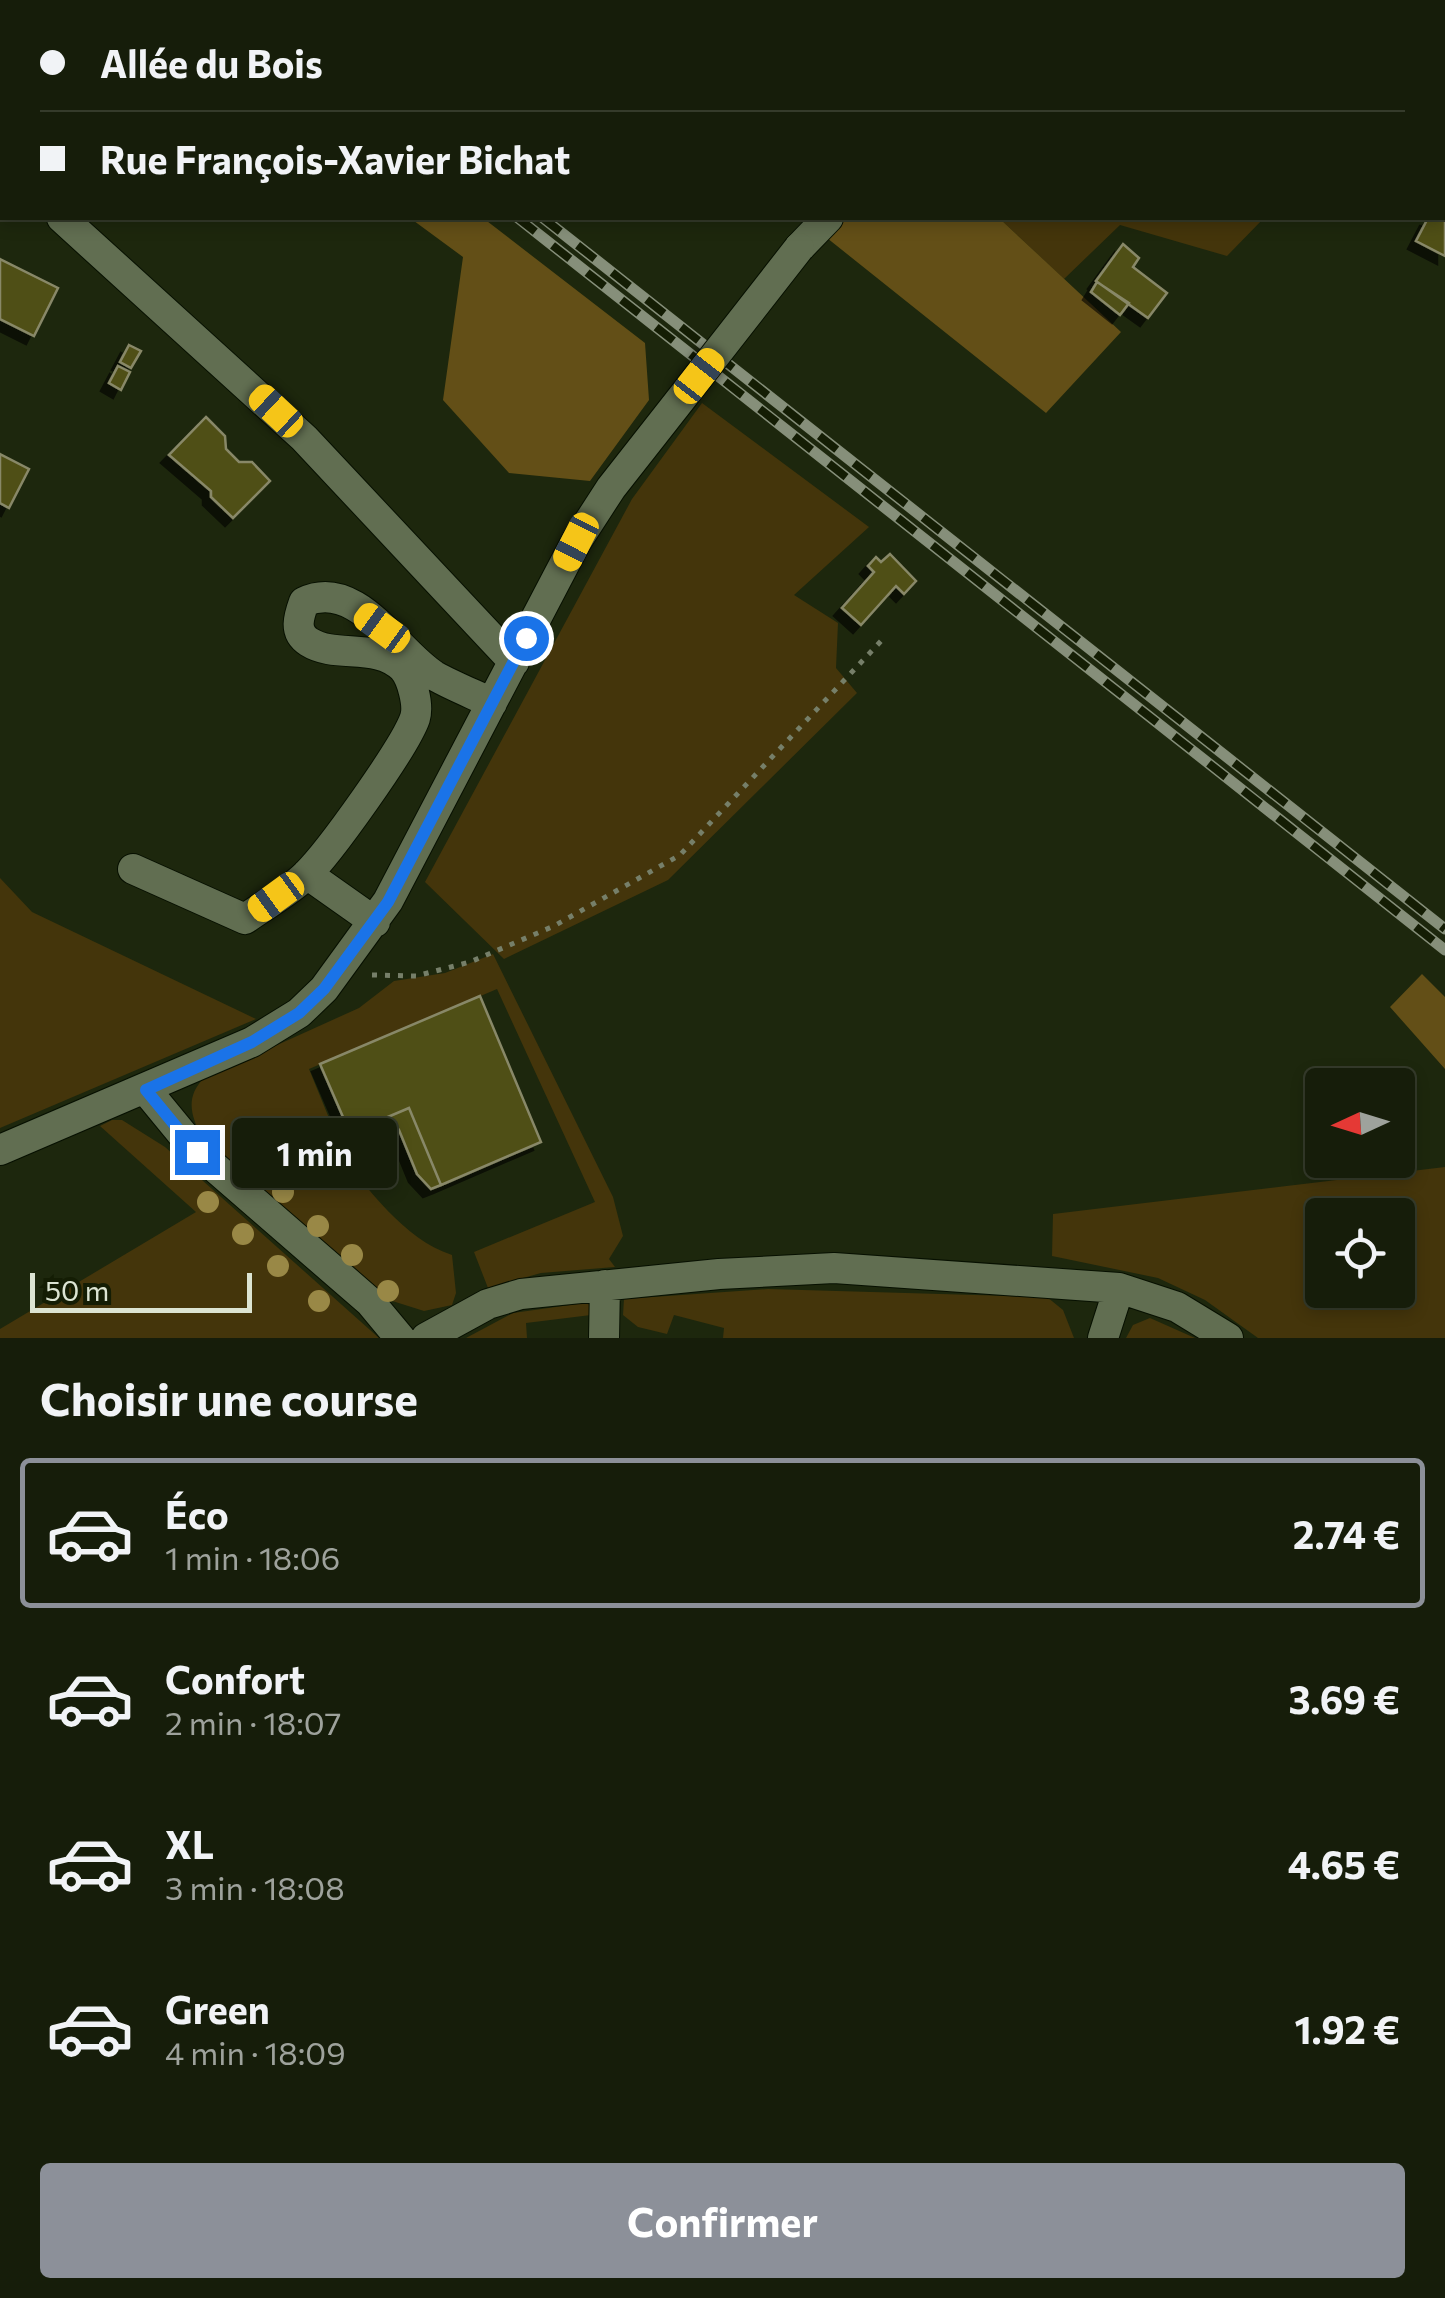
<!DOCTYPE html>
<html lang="fr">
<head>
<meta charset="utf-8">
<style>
	:root { --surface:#161d0a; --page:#1f2613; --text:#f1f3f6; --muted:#9ea29c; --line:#353b2b; --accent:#8c9099 }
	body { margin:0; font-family:Commissioner,sans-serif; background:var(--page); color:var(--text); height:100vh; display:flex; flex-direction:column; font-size:38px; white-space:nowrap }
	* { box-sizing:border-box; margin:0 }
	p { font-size:32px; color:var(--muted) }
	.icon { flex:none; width:55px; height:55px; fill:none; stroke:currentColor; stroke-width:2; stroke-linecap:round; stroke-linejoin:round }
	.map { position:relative; height:1338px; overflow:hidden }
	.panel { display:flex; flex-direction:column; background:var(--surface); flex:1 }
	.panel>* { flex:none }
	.banner { position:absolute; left:0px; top:0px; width:1445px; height:220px; box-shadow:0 5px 15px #0003,0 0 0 2px var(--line); display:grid; align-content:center; height:220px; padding:0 40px; background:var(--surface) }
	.needle { width:65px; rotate:266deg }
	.fabs { position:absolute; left:1305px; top:1068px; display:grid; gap:20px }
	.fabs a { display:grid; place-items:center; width:110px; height:110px; border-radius:10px; background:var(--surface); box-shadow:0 5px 15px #0003,0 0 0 2px var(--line); font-size:50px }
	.scale { position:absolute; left:30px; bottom:25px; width:222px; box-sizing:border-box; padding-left:10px; border:5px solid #dce4d3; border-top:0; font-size:28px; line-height:35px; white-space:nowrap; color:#dce4d3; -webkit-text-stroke:8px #141d04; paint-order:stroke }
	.end { position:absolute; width:45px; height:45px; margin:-22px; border:12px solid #1a73e8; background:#fff; box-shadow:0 0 0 5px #fff }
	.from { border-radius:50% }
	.bubble { position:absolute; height:70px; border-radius:10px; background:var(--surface); box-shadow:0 5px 15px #0003,0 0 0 2px var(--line); font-size:32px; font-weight:700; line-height:70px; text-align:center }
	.car { position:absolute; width:30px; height:60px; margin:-30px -15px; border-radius:12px; box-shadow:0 0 8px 2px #0007; background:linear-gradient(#f5c518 24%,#345 0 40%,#f5c518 0 76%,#345 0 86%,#f5c518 0) }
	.banner b { display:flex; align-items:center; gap:35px; height:95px; font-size:38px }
	.banner b+b { border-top:2px solid var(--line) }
	.banner i { width:25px; height:25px; background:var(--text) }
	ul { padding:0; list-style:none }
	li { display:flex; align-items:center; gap:30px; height:150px; margin:0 20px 15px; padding:0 20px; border:5px solid transparent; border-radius:10px }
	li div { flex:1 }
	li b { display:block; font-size:38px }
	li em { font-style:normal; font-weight:700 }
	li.current { border-color:var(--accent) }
	li>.icon { width:90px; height:90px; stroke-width:1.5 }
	h2 { padding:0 40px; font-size:45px; line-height:120px }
	.action { display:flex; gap:20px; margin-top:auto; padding:20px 40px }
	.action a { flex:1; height:115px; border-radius:10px; background:var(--accent); color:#fff; font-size:40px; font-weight:700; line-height:115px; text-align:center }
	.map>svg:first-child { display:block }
	.green { fill:#44350b; fill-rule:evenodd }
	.forest { fill:#634f17 }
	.building { fill:#504f15; stroke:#888868; stroke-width:2.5; filter:url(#shadow) }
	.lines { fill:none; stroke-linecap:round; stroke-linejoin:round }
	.minor-casing { stroke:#071000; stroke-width:32 }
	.path { stroke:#767f69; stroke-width:5; stroke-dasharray:5 8; stroke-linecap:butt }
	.minor { stroke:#616e51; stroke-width:30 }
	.rail-casing { stroke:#868f7a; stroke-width:11 }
	.rail { stroke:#141d04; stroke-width:8; stroke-dasharray:22; stroke-linecap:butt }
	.minor-bridge-casing { stroke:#071000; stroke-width:32; stroke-linecap:butt }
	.minor-bridge { stroke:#616e51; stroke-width:30 }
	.tree { fill:#998846 }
	.route { stroke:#1a73e8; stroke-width:12 }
</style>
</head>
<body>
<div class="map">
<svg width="1445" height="1338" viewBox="0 0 1445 1338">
	<defs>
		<filter id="shadow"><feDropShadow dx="-8" dy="8" stdDeviation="0" flood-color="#0009"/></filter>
	</defs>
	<rect width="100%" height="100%" fill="#1d270d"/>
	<path class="green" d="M1026,0H1393L1399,2H945Z
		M999,218H1264L1227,256L1120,225L1064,279Z
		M702,403L869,527L794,595L838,623L836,668L857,693L668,880L504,959L425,882L632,499Z
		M0,878L32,912L256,1019L0,1128Z
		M493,954L613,1197L623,1236L609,1259L615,1267L541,1273L488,1288L474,1252L595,1202L497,989L309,1069L340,1145L336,1151C369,1188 403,1239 452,1255L456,1293L452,1305L424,1311L386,1299L201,1135C190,1114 186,1096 204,1078L359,1008L394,981L445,973Z
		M112,1120H122L165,1147L379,1338H0V1329L196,1212L100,1126Z
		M1445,1167V1338H1258L1205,1300L1158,1278L1052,1256L1053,1214ZM1322,1215H1398V1290H1322Z
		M768,1289L1047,1297L1063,1310L1074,1338H723L724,1328L674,1315L667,1334L638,1327L623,1315L624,1299Z
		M584,1303L591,1305V1315L526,1323L527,1338H466L513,1313Z
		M1150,1318L1195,1338H1126L1133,1325Z"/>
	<path class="forest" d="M410,218H483L645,343L649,400L590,481L509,473L443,400L463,257Z
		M802,218H999L1121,332L1046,413Z
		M1422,974L1445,997V1069L1390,1007Z"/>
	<path class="building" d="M1442,203L1445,204V256L1416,241L1428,218H1442Z
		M1123,244L1139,258L1133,267L1167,293L1148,318L1096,281Z
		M0,259L58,288L34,336L0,319Z
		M1097,282L1129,303L1120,315L1091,292Z
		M129,345L141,351L131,368L120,362Z
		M118,366L130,372L121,390L109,383Z
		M206,417L225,436L226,449L239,462H252L270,481L233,518L211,497V491L169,455Z
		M0,454L29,469L9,508L0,503Z
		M890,554L916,581L904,594L896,586L861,625L842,608L874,572L868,566L876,557L881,562Z
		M480,996L541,1142L441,1185L409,1108L350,1133L320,1064Z
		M409,1108L441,1185L431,1189L417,1174L399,1130L380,1138L350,1133Z"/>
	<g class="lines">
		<defs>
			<path id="minor" d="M1442,27L1445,26
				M0,164L2,166
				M62,218L304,438L514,662
				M799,248L828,218
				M133,869L245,919C264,905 289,892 306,875C329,853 405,747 415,718C419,705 412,678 403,668C377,642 336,659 309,642C293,632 299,616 304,602C357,577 397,653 435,676C453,686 473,694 492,703
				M307,874L375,922
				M146,1090L197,1152L370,1302L400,1338
				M0,1150L252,1042L299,1013L324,989L388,901L576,542L611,488L699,376
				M426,1338L488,1304L521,1294L719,1274L834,1268L1119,1288L1177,1307L1228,1338
				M604,1338L605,1285
				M1103,1338L1119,1288"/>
		</defs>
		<use href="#minor" class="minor-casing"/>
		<path class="path" d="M565,0L567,2
			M372,975L416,976L470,962L554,926L680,855L882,640"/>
		<use href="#minor" class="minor"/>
		<defs>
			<path id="rail" d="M242,0L245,2
				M266,0L269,2
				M518,218L1445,950
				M543,218L1445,929"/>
		</defs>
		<use href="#rail" class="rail-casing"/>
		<use href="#rail" class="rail"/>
		<defs>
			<path id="minor-bridge" d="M699,376L799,248"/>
		</defs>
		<use href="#minor-bridge" class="minor-bridge-casing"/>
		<use href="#minor-bridge" class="minor-bridge"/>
	</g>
	<g class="tree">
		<circle cx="245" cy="1156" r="11"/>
		<circle cx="283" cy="1192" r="11"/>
		<circle cx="208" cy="1202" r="11"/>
		<circle cx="318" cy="1226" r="11"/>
		<circle cx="243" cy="1234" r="11"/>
		<circle cx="352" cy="1255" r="11"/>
		<circle cx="278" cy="1266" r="11"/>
		<circle cx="388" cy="1291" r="11"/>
		<circle cx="319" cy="1301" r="11"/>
	</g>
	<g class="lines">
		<path class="route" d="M197,1152L146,1090L252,1042L299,1013L324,989L388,902L526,638"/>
	</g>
</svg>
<div class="fabs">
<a><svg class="needle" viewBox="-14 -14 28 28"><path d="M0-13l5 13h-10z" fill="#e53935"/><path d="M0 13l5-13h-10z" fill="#9ea29c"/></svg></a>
<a><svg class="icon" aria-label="locate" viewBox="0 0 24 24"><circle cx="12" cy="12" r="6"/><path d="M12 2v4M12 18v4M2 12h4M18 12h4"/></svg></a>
</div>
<div class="scale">50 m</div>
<i class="end from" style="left:526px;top:638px"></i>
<i class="end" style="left:197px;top:1152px"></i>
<div class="bubble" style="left:232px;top:1118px;width:165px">1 min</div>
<i class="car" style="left:699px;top:376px;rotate:38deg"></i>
<i class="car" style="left:276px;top:411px;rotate:313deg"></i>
<i class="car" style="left:576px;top:542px;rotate:207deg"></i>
<i class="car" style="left:382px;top:628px;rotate:306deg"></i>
<i class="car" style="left:276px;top:897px;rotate:234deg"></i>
<div class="banner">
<b><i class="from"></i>Allée du Bois</b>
<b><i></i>Rue François-Xavier Bichat</b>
</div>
</div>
<section class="panel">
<h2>Choisir une course</h2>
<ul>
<li class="current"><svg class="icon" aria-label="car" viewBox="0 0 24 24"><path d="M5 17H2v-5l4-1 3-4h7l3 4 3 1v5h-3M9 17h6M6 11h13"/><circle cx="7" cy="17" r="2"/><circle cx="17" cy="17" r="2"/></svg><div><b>Éco</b><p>1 min · 18:06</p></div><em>2.74 €</em></li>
<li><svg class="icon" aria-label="car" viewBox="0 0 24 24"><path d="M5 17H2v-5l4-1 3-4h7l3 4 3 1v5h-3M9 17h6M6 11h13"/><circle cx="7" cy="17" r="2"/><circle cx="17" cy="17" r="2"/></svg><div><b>Confort</b><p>2 min · 18:07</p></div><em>3.69 €</em></li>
<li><svg class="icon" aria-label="car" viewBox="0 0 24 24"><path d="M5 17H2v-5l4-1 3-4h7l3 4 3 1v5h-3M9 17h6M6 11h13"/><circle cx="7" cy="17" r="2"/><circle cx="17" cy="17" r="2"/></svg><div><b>XL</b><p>3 min · 18:08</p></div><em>4.65 €</em></li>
<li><svg class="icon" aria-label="car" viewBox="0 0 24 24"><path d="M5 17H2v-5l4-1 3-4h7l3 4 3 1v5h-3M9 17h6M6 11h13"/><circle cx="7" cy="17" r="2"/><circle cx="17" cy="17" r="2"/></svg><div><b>Green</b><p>4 min · 18:09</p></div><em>1.92 €</em></li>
</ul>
<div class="action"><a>Confirmer</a></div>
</section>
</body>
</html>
